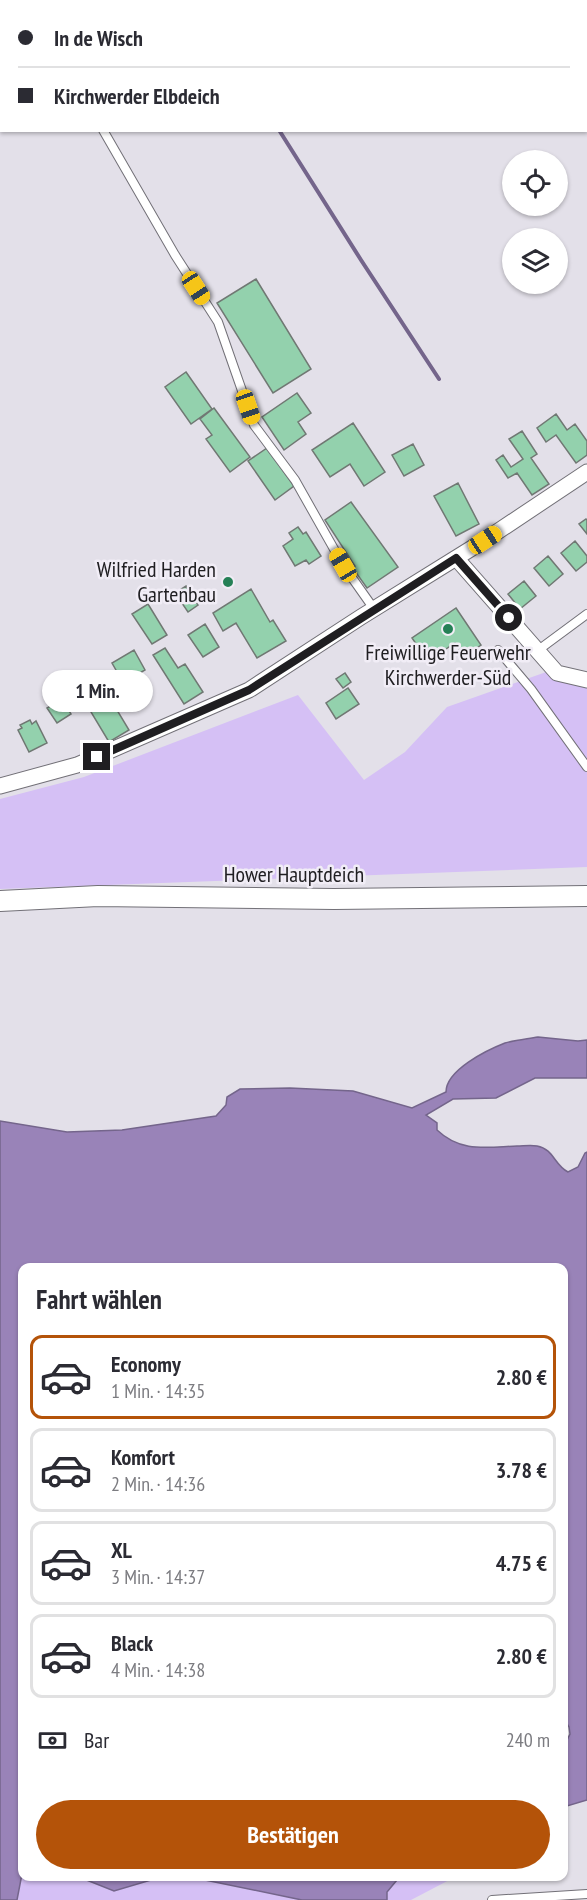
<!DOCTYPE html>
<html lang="de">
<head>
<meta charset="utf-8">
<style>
	:root { --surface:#fff; --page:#f2f2f3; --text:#2b2b33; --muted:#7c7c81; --line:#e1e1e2; --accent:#b45309 }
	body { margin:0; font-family:"PT Sans Narrow",sans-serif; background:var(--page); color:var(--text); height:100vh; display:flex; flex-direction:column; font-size:22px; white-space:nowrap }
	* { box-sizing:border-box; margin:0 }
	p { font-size:20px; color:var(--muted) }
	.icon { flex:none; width:33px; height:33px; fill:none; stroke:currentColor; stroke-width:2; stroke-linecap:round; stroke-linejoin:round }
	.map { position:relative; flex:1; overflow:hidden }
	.side { position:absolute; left:18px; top:1263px; width:550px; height:618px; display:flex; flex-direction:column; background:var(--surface); border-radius:12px; box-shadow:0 2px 4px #0004 }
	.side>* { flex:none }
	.banner { position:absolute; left:0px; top:0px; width:588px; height:132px; box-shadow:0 2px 4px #0004; display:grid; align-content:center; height:132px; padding:0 18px; background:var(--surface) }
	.fabs { position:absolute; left:502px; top:150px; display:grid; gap:12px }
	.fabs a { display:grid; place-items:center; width:66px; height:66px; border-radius:50%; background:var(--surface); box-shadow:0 2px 4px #0004; font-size:30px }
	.end { position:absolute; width:27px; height:27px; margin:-14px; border:8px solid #1f1e21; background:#fff; box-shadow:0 0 0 3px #fff }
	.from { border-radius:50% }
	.bubble { position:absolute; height:42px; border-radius:21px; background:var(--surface); box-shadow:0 2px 4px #0004; font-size:20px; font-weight:800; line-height:42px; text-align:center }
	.car { position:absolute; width:18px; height:36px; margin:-18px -9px; border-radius:8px; box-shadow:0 0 4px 2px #0007; background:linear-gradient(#f5c518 24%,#345 0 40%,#f5c518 0 76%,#345 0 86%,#f5c518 0) }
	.banner b { display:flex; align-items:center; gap:21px; height:57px; font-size:22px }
	.banner b+b { border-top:2px solid var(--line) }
	.banner i { width:15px; height:15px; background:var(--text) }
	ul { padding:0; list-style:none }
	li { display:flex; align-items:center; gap:18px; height:84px; margin:0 12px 9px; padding:0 6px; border:3px solid var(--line); border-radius:12px }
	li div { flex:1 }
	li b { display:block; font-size:22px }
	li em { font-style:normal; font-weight:800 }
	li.current { border-color:var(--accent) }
	li>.icon { width:54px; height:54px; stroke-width:1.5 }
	h2 { padding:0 18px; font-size:27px; line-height:72px }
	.pay { display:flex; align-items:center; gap:15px; height:66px; padding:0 18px; font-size:22px }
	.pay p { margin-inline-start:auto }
	.cta { display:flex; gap:12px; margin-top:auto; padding:12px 18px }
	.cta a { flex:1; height:69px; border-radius:36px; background:var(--accent); color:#fff; font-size:24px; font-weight:800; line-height:69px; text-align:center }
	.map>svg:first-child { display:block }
	.green { fill:#d5c0f5 }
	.water { fill:#9983b8; stroke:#74658b; stroke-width:1.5 }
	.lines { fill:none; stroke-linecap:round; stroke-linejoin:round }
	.stream { stroke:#74658b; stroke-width:4 }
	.building { fill:#93d1ad; stroke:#707873; stroke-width:1.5 }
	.service-casing { stroke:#727077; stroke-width:10 }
	.minor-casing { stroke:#727077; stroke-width:17 }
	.tertiary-casing { stroke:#727077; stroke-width:22 }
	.service { stroke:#fff; stroke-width:8 }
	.minor { stroke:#fff; stroke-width:15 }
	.tertiary { stroke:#fff; stroke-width:20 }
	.route { stroke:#1f1e21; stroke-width:8 }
	.poi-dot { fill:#258056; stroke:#f1edf6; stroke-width:2 }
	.labels { text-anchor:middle; stroke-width:5; stroke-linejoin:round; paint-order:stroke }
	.poi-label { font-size:22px; fill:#1f1e21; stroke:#f1edf6; text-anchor:end }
	.street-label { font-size:22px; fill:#1f1e21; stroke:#f1edf6 }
</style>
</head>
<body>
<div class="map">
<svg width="587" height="1900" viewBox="0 0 587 1900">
	<rect width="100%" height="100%" fill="#e3e0e9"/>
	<path class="green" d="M549,671L587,677V867L0,889V799L84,777L298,695L364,780L405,752L447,707Z
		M22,1874V1876L455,1877L411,1900H17Z"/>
	<path class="water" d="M538,1037L578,1041L587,1040V1078H535L496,1098L453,1099L426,1115L437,1123V1130C461,1153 487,1147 517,1146C523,1146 531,1145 537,1146C554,1149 554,1165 568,1172L578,1167L585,1153L587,1152V1800L567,1806L564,1804V1746L570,1734L569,1727L564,1719V1268H22V1874L17,1900H0V1121L67,1132L122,1130L216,1116L226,1105L227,1097L240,1089L290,1088L353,1091L412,1108L446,1092C446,1070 487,1050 505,1043C516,1040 527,1039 538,1037Z
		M79,1877H406L397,1880L387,1892V1900H302L205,1880L161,1877L114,1891Z"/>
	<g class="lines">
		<path class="stream" d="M279,130L361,260L439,379"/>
	</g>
	<path class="building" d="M256,279L311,369L273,393L217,303Z
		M186,372L212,409L191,424L165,387Z
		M297,393L311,413L298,422L306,434L284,450L262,417Z
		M214,408L250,457L230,472L206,439L212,435L200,419Z
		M556,414L567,430L575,424L587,441V455L576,463L556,435L546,442L537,428Z
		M353,423L385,472L364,486L350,464L330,477L312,450Z
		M522,431L537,454L531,458L549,484L532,495L517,473L508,478L496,460L503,455L511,467L523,459L509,439Z
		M413,444L424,465L404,476L392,455Z
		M267,448L294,486L275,500L248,461Z
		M458,483L479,524L456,536L434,496Z
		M351,502L398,567L367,588L352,567L355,566L325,520Z
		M586,519L587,520V534L579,524Z
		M298,527L303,534L306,532L321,556L309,564L306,560L295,566L283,546L293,539L289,533Z
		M575,541L587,556V562L576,571L561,553Z
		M548,556L563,574L549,586L534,568Z
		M524,581L536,596L520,609L508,594Z
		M186,586L198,605L188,612L175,593Z
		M251,589L270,622L273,620L286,641L257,658L236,623L223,631L213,613Z
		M148,604L167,635L152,644L132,614Z
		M456,608L481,645L464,657L455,643L428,661L412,638Z
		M205,624L219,647L203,657L188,635Z
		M165,648L178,668L185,664L203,692L184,704L153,655Z
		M134,650L145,670L138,674L142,679L135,683L132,679L124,684L112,663Z
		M345,673L351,682L343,688L336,679Z
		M89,686L95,696L105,690L129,730L109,742L79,692Z
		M348,688L359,704L336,719L326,703Z
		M60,689L65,697L62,699L71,714L57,723L47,708L54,704L49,696Z
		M30,720L32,724L36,721L47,743L29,752L18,730L22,728L20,725Z"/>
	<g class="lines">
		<defs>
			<path id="service" d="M103,130L175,255L218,322L254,425L295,480L343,565L374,609
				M498,650L531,689L587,767
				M537,651L587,614
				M492,1900L587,1894"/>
			<path id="minor" d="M456,558L557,673L587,680
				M0,786L77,765L249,690L361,617L485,540L587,472"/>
			<path id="tertiary" d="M88,2L91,0
				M0,57L2,56
				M0,901L98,896L334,899L587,896"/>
		</defs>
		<use href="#service" class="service-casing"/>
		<use href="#minor" class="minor-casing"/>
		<use href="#tertiary" class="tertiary-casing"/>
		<use href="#service" class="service"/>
		<use href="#minor" class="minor"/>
		<use href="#tertiary" class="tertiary"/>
	</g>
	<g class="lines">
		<path class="route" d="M97,757L249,690L456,558L509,618"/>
	</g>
	<g class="poi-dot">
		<circle cx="228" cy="582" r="6"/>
		<circle cx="448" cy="629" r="6"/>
	</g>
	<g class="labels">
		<g class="poi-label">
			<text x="216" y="577">Wilfried Harden<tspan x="216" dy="25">Gartenbau</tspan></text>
			<text x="448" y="660" text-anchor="middle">Freiwillige Feuerwehr<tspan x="448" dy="25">Kirchwerder-Süd</tspan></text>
		</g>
		<g class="street-label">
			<text x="294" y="882">Hower Hauptdeich</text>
		</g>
	</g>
</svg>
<div class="fabs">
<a><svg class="icon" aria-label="locate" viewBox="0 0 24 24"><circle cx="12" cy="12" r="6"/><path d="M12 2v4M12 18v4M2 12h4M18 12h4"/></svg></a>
<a><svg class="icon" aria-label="layers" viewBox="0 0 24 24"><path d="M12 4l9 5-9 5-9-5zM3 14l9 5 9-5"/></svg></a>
</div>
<i class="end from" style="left:509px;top:618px"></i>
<i class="end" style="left:97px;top:757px"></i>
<div class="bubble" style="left:42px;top:670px;width:111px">1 Min.</div>
<i class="car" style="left:196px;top:288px;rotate:147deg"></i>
<i class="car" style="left:248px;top:407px;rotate:161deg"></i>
<i class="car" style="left:485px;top:540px;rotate:57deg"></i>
<i class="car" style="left:343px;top:565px;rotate:330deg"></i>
<div class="banner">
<b><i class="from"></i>In de Wisch</b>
<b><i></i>Kirchwerder Elbdeich</b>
</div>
<section class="side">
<h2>Fahrt wählen</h2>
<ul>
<li class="current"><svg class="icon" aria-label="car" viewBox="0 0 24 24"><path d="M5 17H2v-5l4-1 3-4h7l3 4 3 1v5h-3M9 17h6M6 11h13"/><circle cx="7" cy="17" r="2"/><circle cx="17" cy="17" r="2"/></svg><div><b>Economy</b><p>1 Min. · 14:35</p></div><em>2.80 €</em></li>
<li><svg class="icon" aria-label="car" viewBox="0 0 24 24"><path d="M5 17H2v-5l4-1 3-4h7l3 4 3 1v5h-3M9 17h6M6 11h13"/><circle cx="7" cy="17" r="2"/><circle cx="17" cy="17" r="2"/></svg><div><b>Komfort</b><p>2 Min. · 14:36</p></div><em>3.78 €</em></li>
<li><svg class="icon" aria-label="car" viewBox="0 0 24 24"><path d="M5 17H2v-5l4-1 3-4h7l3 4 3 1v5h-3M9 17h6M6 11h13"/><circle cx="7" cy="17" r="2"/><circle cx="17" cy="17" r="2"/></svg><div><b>XL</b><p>3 Min. · 14:37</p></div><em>4.75 €</em></li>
<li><svg class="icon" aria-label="car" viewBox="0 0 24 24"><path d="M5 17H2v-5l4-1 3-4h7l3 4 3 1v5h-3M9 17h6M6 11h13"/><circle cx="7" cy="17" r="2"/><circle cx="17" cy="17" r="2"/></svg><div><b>Black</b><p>4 Min. · 14:38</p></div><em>2.80 €</em></li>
</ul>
<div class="pay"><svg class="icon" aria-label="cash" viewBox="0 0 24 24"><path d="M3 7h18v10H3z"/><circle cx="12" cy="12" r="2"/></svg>Bar<p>240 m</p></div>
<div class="cta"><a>Bestätigen</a></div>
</section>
</div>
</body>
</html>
